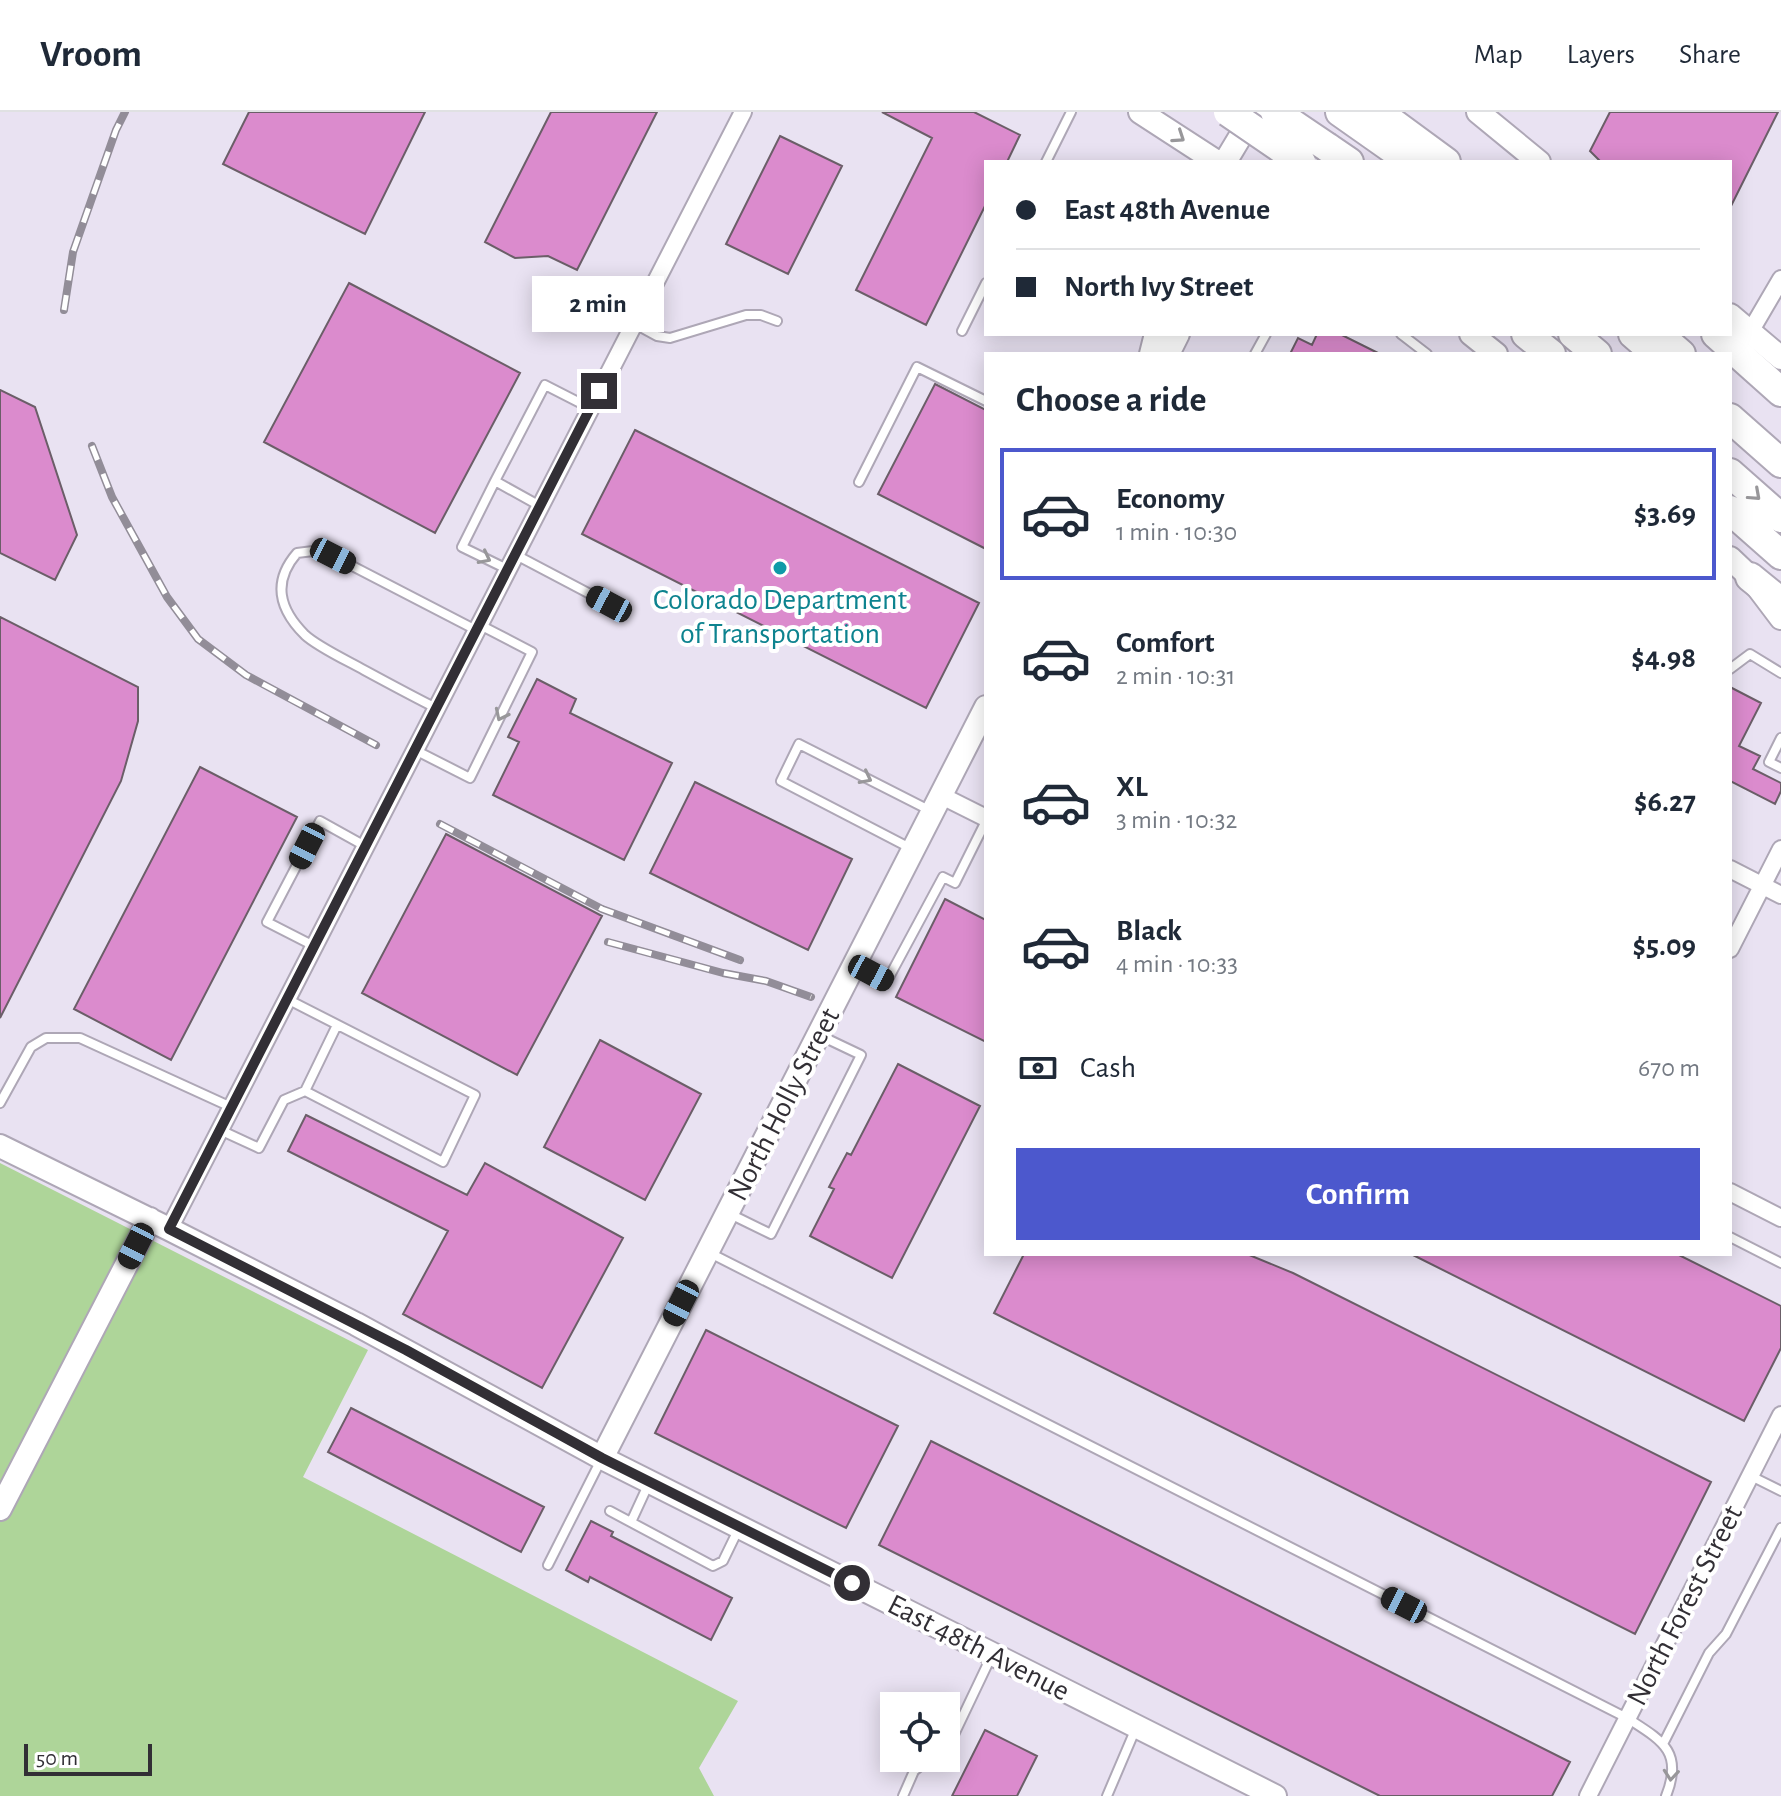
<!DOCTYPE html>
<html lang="en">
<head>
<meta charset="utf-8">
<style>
	:root { --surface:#fff; --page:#f6f6f7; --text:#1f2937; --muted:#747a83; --line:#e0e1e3; --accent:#4c58cd }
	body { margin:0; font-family:"Alegreya Sans",sans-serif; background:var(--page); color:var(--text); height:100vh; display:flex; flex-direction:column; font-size:30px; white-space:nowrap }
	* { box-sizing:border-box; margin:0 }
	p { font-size:26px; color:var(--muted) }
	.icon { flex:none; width:44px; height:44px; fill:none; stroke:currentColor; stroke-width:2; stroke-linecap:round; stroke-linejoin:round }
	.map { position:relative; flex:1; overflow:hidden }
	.panel { position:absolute; left:984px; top:240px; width:748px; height:904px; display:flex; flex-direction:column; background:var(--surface); border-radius:0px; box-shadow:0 4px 20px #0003 }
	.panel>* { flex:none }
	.top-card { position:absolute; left:984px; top:48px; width:748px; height:176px; border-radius:0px; box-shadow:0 4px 20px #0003; display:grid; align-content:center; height:176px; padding:0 32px; background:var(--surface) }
	.tools { position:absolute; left:880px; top:1580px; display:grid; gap:16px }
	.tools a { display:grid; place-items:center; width:80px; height:80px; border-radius:0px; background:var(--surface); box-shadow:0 4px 20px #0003; font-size:40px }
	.scale { position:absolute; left:24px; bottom:20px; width:128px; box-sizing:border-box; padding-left:8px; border:4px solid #322f35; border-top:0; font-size:22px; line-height:28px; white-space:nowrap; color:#322f35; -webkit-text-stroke:6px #fff; paint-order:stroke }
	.end { position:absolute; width:36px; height:36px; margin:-18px; border:10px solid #322f35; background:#fff; box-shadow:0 0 0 4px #fff }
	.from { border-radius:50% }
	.bubble { position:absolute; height:56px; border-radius:0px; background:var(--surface); box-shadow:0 4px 20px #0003; font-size:26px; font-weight:600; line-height:56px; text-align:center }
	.car { position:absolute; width:24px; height:48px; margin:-24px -12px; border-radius:10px; box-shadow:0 0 6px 2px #0007; background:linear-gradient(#222 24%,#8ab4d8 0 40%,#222 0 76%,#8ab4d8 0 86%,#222 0) }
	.top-card b { display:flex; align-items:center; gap:28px; height:76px; font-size:30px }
	.top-card b+b { border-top:2px solid var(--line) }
	.top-card i { width:20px; height:20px; background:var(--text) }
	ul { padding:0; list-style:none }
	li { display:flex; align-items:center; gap:24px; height:132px; margin:0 16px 12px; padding:0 16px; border:4px solid transparent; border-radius:0px }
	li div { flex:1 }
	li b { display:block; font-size:30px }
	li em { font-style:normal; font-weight:600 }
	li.current { border-color:var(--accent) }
	li>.icon { width:72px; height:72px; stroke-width:1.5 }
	h2 { padding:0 32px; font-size:36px; line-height:96px }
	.pay { display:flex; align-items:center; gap:20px; height:88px; padding:0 32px; font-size:30px }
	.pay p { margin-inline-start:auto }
	.button { display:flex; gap:16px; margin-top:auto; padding:16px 32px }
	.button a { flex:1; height:92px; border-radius:0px; background:var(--accent); color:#fff; font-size:32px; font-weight:600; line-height:92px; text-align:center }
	header { display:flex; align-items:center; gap:48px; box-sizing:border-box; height:112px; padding:0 40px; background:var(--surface); border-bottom:2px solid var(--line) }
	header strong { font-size:38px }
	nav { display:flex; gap:44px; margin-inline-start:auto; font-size:28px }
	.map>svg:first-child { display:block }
	.green { fill:#aed599 }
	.building { fill:#db8bcd; stroke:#6b5e68; stroke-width:2 }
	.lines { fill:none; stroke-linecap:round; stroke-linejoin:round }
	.lane-casing { stroke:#aea7b6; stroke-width:12 }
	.street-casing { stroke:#aea7b6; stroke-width:20 }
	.secondary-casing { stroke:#aea7b6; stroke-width:26 }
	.highway-casing { stroke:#aea7b6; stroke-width:32 }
	.lane { stroke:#fff; stroke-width:8 }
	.street { stroke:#fff; stroke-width:16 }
	.secondary { stroke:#fff; stroke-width:22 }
	.highway { stroke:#fff; stroke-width:28 }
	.rail-casing { stroke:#928d98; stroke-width:8 }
	.rail { stroke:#fff; stroke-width:5; stroke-dasharray:15; stroke-linecap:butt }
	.highway-bridge-casing { stroke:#aea7b6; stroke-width:32; stroke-linecap:butt }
	.highway-bridge { stroke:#fff; stroke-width:28 }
	.oneway { stroke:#98979a }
	.route { stroke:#322f35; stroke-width:10 }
	.culture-dot { fill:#0f9aa8; stroke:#fff; stroke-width:3 }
	.labels { text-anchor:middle; stroke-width:8; stroke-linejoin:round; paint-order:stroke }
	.culture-label { font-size:30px; fill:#0d838f; stroke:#fff }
	.street-label { font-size:30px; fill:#322f35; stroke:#fff }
</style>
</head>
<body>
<header>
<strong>Vroom</strong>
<nav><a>Map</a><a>Layers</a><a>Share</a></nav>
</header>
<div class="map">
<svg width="1781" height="1684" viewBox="0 0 1781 1684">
	<rect width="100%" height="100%" fill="#e9e2f2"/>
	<path class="green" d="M0,1051L368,1238L303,1365L738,1589L699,1656L714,1684H0Z"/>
	<path class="building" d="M249,0H425L365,122L223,52Z
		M551,0H657L577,158L548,144L515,146L485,130Z
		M882,0H974L1020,23L1007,50H986V92L926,213L856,178L932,26Z
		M1610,0H1778L1730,96V50H1601L1590,39Z
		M780,24L842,54L788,162L726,132Z
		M349,171L520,261L435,421L264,330Z
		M1317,222H1340L1380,242H1290L1298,226L1312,233Z
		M935,272L986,298V437L878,382Z
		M0,278L35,295L77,423L55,468L0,441Z
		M635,318L979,491L926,596L582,422Z
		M0,505L138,575V609L121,669L0,906Z
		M537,567L576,587L570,601L672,651L624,748L493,683L519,630L508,625Z
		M1730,575L1761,591L1739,634L1760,644L1753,657L1781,671V679L1775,692L1730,669Z
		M200,655L297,705L171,948L74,897Z
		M695,670L852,747L808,838L650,761Z
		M446,722L602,804L517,963L362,881Z
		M945,787L986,808V930L896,885Z
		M600,928L701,982L645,1088L544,1035Z
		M898,952L980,994L892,1166L810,1124L834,1077L829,1075L847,1041L851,1043Z
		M306,1003L467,1083L485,1051L623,1126L542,1276L403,1202L448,1119L288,1039Z
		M1024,1142H1247L1293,1161L1711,1370L1635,1522L994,1201Z
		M1411,1142H1677L1781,1194V1236L1744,1309Z
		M706,1218L898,1314L846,1416L655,1321Z
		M351,1296L544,1395L521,1440L328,1340Z
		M931,1329L1570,1650L1552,1684H1380L879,1433Z
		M591,1409L613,1420L611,1424L732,1486L711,1528L590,1465L588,1470L566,1458Z
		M985,1618L1037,1644L1017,1684H952Z"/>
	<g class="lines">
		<defs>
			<path id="lane" d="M1046,50L1071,0
				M635,212L657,224L670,226L746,203H761L777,209
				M962,219L986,171
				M1401,222L1427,242
				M1255,242L1266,222
				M495,369L545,273L590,296
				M859,370L917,255L986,289
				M516,443L609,492
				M507,457L462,435L495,369L540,394
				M1730,557L1750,542L1781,561
				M436,596C412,584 388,571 364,558C348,549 318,535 305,523C279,497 272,470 297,441L313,439L333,444L476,518
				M1781,626L1769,650L1781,656
				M415,638L470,666L532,540L480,513
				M912,737L781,669L799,632L929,698
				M314,834L267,810L320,709L365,734
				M855,852L887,869L943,765L955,771L986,709
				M305,979L337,913
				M0,991L31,935L46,926H80L231,995
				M220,1018L259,1036L284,988L305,979L443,1050L475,983L287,887
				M728,1101L771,1122L861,943L819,923
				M1730,1125L1781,1151
				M708,1140L1627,1606C1661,1628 1684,1639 1666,1684
				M1751,1364L1781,1379
				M610,1399L713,1454L723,1449L739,1416
				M631,1410L649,1371
				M548,1453L602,1346
				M946,1632L951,1629L991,1545
				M1663,1632L1709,1541L1726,1522L1781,1416
				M903,1684L914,1659L930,1646
				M1107,1684L1136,1616"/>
			<path id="street" d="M1750,220L1781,167
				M940,683L986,706
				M1730,757L1781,783
				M1730,837L1781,737
				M1730,1080L1781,1106
				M169,1117L743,0
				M1588,1684L1781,1303"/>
			<path id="secondary" d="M1140,0L1217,50
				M1478,0L1539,50
				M1225,50L1255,0
				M1730,203L1781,246
				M1471,222L1496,242
				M1151,242L1156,222
				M1168,242L1178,222
				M1730,446L1750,465L1781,506
				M0,1034L169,1117L356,1212L602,1346L1275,1684
				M602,1346L986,595
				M0,1397L150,1107"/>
			<path id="highway" d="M1340,0L1411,50
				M1378,0L1446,50
				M1327,35L1349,50
				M1526,222L1551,242
				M1573,222L1597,242
				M1633,222L1656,242
				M1658,222L1681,242
				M1716,222L1781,280
				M1730,306L1781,351
				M1730,361L1781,406
				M1730,398L1781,443
				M1750,465L1781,490"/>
		</defs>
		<use href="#lane" class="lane-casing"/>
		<use href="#street" class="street-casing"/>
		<use href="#secondary" class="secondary-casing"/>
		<use href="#highway" class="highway-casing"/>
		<use href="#lane" class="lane"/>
		<use href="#street" class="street"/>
		<use href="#secondary" class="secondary"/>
		<use href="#highway" class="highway"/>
		<defs>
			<path id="rail" d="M64,198L73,140L116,18L125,0
				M92,334L112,385L167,485L198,527L246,563L376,633
				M440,712L602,797L740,848
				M608,830L723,861L766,869L811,885"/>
		</defs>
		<use href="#rail" class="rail-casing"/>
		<use href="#rail" class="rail"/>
		<defs>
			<path id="highway-bridge" d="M1228,0L1301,50
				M1275,0L1327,35"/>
		</defs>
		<use href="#highway-bridge" class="highway-bridge-casing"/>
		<use href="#highway-bridge" class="highway-bridge"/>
	</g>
	<defs><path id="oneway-chevron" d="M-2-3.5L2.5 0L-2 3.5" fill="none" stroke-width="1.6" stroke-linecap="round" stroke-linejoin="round" transform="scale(2)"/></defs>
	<g class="oneway">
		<use href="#oneway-chevron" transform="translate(1179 25) rotate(34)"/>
		<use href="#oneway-chevron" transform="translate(1755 383) rotate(42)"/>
		<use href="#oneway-chevron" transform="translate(485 446) rotate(27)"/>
		<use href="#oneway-chevron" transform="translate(501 603) rotate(116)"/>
		<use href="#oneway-chevron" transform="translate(866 666) rotate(27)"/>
		<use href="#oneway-chevron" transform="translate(1671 1663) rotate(95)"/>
	</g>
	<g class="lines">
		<path class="route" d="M599,279L169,1117L406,1238L602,1346L852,1471"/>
	</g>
	<circle class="culture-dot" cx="780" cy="456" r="8"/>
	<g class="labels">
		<g class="culture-label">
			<text x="780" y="497">Colorado Department<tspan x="780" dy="34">of Transportation</tspan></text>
		</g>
		<g class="street-label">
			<text transform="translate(783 992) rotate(-63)" y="10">North Holly Street</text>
			<text transform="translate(1684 1493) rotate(-63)" y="10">North Forest Street</text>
			<text transform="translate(979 1535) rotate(27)" y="10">East 48th Avenue</text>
		</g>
	</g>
</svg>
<div class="tools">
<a><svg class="icon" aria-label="locate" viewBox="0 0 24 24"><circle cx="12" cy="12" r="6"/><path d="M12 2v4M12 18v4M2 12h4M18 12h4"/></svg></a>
</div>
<div class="scale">50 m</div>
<i class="end from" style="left:852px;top:1471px"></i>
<i class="end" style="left:599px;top:279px"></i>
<div class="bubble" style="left:532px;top:164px;width:132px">2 min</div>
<i class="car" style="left:333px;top:444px;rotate:117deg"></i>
<i class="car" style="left:609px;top:492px;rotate:298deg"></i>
<i class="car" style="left:307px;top:734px;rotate:207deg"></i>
<i class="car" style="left:871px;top:861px;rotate:118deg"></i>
<i class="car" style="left:136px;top:1134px;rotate:207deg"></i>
<i class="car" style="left:681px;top:1191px;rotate:207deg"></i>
<i class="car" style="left:1404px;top:1493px;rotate:297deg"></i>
<div class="top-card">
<b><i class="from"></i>East 48th Avenue</b>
<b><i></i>North Ivy Street</b>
</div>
<section class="panel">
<h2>Choose a ride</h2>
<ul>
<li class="current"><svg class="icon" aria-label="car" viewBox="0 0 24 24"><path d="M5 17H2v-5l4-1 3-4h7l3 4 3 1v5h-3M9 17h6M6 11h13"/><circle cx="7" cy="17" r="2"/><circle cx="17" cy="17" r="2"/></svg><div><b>Economy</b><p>1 min · 10:30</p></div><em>$3.69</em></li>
<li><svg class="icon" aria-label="car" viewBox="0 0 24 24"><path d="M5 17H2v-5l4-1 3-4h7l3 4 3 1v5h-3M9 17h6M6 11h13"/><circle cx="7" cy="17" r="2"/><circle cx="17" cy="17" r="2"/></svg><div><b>Comfort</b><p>2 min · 10:31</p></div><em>$4.98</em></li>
<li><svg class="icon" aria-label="car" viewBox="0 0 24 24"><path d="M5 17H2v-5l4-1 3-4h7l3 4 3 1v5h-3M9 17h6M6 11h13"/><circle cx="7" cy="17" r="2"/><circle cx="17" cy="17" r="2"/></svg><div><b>XL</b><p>3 min · 10:32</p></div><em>$6.27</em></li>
<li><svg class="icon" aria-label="car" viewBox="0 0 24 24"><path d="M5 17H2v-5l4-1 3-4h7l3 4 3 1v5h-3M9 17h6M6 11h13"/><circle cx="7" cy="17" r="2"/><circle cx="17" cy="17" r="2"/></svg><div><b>Black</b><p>4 min · 10:33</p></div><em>$5.09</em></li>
</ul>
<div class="pay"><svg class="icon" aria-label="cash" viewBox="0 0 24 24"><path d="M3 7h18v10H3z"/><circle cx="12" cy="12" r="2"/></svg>Cash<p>670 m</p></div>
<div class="button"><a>Confirm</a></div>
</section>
</div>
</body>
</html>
